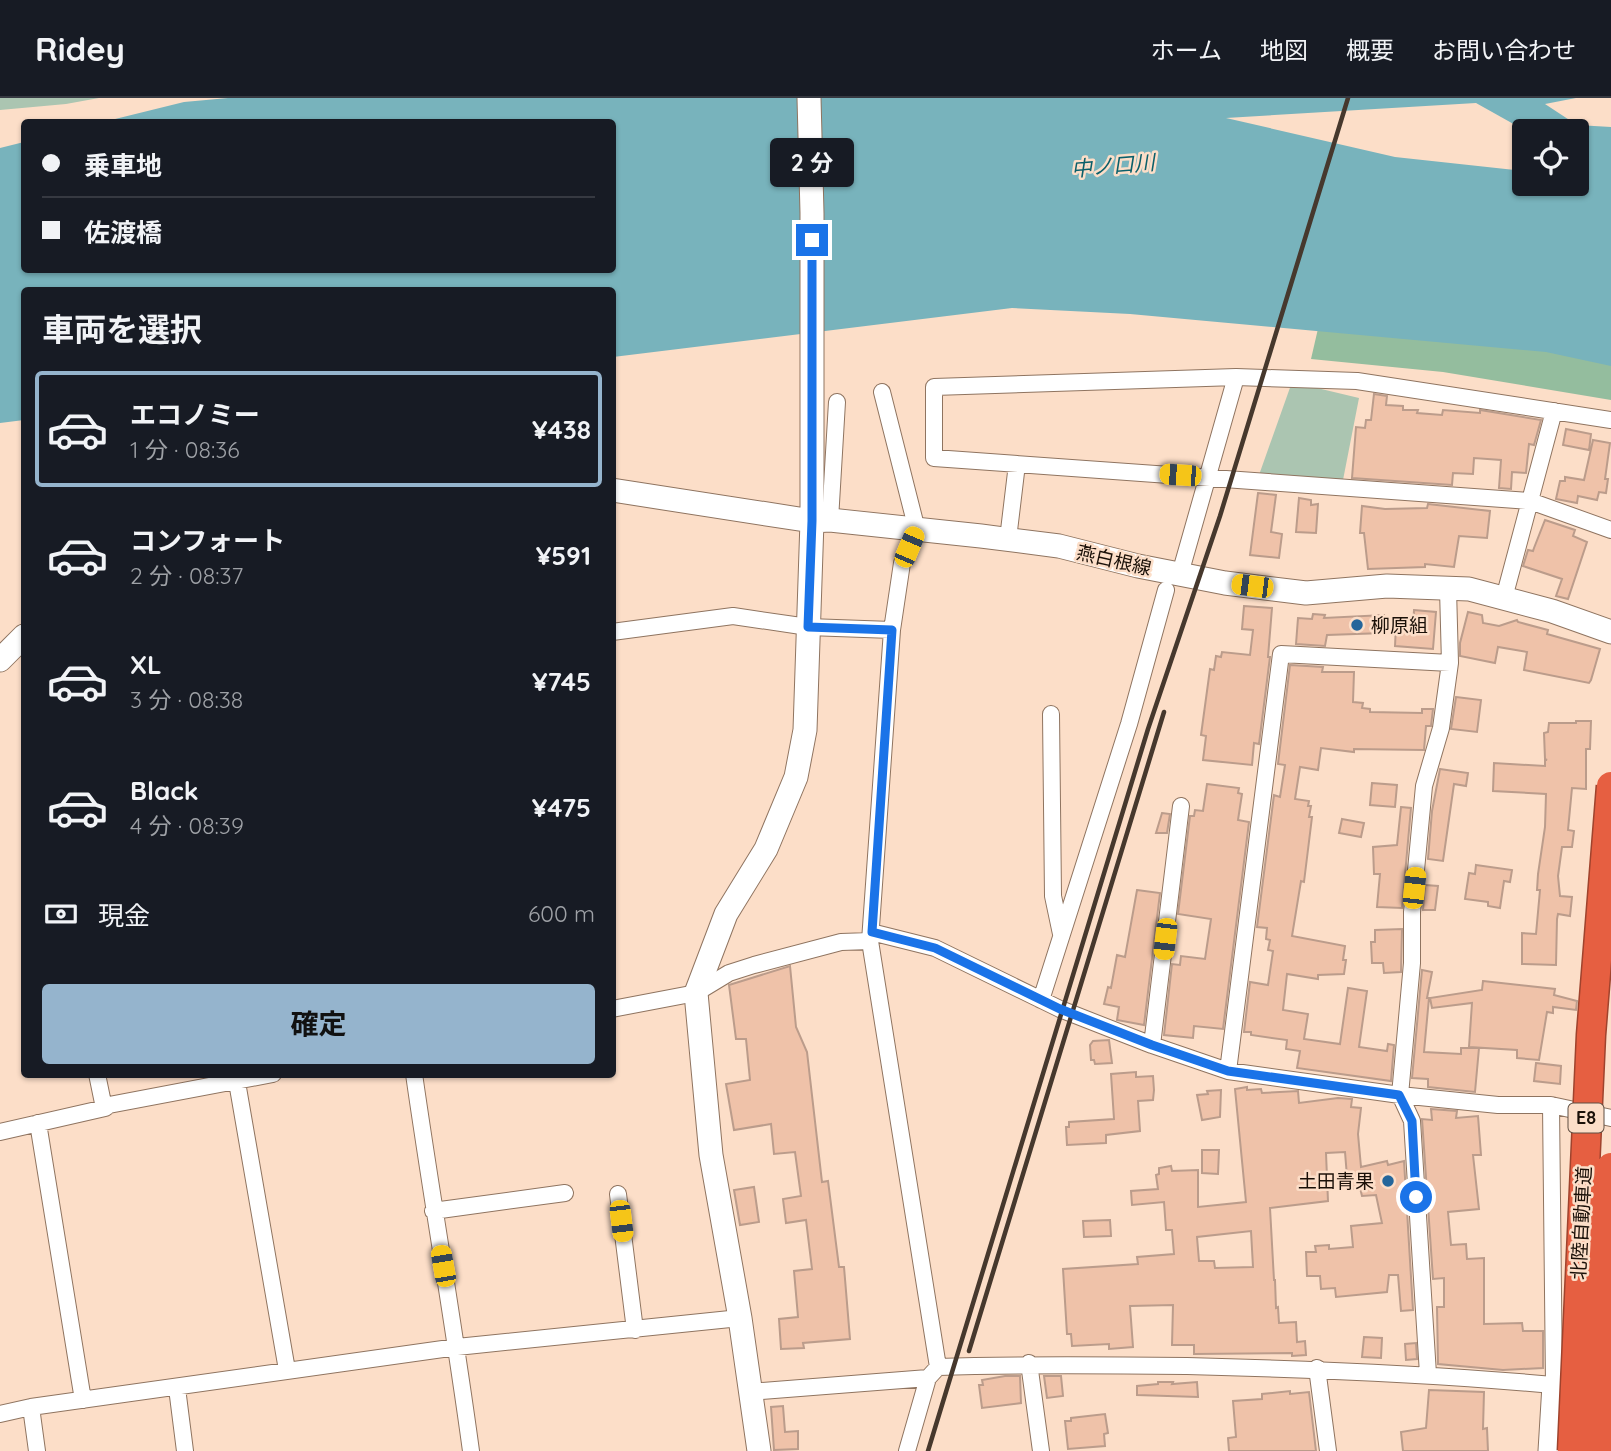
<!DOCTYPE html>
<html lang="ja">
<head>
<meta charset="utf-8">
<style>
	:root { --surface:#171b24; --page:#20242c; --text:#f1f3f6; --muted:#9ea1a6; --line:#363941; --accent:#95b4cd }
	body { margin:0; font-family:Quicksand,"Noto Sans JP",sans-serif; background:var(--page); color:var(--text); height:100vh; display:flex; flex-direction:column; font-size:26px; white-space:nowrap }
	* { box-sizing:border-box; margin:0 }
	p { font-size:23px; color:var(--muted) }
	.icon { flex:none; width:38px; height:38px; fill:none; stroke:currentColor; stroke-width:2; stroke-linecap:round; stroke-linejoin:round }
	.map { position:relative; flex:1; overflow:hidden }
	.drawer { position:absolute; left:21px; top:189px; width:595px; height:791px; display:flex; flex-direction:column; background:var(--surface); border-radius:7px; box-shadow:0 2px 5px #0004 }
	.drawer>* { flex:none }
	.top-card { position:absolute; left:21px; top:21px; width:595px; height:154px; border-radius:7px; box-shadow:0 2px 5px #0004; display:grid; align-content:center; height:154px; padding:0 21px; background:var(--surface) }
	.fabs { position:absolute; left:1512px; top:21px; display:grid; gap:14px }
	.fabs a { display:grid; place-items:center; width:77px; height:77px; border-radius:7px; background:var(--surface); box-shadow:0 2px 5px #0004; font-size:35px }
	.end { position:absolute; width:32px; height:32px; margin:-16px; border:9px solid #1a73e8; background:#fff; box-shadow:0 0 0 4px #fff }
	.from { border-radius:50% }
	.bubble { position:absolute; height:49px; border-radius:7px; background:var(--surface); box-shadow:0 2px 5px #0004; font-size:23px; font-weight:700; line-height:49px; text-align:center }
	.car { position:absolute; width:21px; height:42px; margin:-21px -10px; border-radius:9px; box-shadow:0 0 5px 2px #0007; background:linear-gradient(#f5c518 24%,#345 0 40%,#f5c518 0 76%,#345 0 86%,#f5c518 0) }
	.top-card b { display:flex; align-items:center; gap:24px; height:66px; font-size:26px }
	.top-card b+b { border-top:2px solid var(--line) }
	.top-card i { width:18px; height:18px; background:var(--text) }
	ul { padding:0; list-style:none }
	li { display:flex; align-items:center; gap:21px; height:116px; margin:0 14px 10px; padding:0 7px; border:4px solid transparent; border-radius:7px }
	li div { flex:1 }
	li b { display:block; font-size:26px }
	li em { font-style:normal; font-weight:700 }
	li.active { border-color:var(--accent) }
	li>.icon { width:63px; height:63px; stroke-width:1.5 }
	h2 { padding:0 21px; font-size:32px; line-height:84px }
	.pay { display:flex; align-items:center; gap:18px; height:77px; padding:0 21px; font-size:26px }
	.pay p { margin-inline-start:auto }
	.action { display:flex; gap:14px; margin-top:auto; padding:14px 21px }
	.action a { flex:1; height:80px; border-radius:7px; background:var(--accent); color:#111; font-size:28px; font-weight:700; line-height:80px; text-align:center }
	header { display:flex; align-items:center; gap:42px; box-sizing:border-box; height:98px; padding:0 35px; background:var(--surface); border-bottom:2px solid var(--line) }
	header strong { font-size:33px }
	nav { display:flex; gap:38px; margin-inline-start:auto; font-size:24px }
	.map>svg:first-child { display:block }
	.green { fill:#abc5b1 }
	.forest { fill:#94bd9e }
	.water { fill:#78b3bc; fill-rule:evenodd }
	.building { fill:#efc2a9; stroke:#bb9c8b; stroke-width:2; fill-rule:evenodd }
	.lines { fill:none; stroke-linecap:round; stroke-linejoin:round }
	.street-casing { stroke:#8f7460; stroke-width:18 }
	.secondary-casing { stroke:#8f7460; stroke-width:25 }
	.street { stroke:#fff; stroke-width:16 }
	.secondary { stroke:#fff; stroke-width:23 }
	.rail { stroke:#46382d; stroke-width:4.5 }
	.highway-bridge-casing { stroke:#9f432d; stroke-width:31; stroke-linecap:butt }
	.highway-bridge { stroke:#e65f41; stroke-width:28 }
	.route { stroke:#1a73e8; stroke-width:9 }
	.poi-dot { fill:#25669b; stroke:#fcdec8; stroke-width:2.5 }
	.labels { text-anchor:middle; stroke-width:5; stroke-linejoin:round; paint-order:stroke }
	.shield { fill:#fcdec8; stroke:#5e4e42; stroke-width:2 }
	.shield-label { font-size:18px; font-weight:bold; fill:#1a1008 }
	.street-label { font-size:19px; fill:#1a1008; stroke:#fcdec8 }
	.poi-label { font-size:19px; fill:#1a1008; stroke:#fcdec8; text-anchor:start }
	.water-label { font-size:21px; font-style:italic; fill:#0b5f6a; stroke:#fcdec8 }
</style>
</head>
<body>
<header>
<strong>Ridey</strong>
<nav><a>ホーム</a><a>地図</a><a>概要</a><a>お問い合わせ</a></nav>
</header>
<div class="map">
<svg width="1611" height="1353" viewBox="0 0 1611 1353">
	<rect width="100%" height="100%" fill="#fcdec8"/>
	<path class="green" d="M0,0H99L66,6L0,12Z
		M1292,284L1359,300L1343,382L1259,377Z"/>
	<path class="forest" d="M1320,222L1611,257V302L1443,274L1311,261Z"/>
	<path class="water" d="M228,0H1576L1545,6L1577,27L1611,29V268L1546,254L1130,216L1012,210L613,259L612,192H24V322L0,325V50L24,44V172H612V24H103L184,4ZM1476,5L1526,33H1577V86H1524V73L1395,59L1226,20Z"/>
	<path class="building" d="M1374,296L1387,298L1386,307L1403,308V312H1418L1417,315L1442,317L1443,312L1480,315V312L1541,322L1534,347L1529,346L1526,375L1512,374L1511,391L1499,390L1501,362L1474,360L1473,376L1453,375L1452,387L1352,380L1356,329L1365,330L1366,322H1371Z
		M1566,331L1591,336L1589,352L1563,347Z
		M1593,342L1610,345L1605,381H1608L1606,395L1599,394L1597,402L1578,398L1577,405L1556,401L1560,383H1565V379L1584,382Z
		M1258,395L1276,397L1271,434L1282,436L1279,460L1250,457Z
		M1299,400L1311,402V407L1318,406L1316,435L1296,434Z
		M1428,406L1490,413L1487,440L1459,438L1454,469L1425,466V469L1368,471L1364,435H1360L1362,408L1385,411L1427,410Z
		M1545,422L1575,432L1573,438L1587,444L1568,501L1556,498L1562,481L1523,468L1528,452L1533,453L1534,450Z
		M1244,508L1272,510L1268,559H1270L1259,646L1254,645L1252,667L1203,662L1206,638L1201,637L1210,571L1214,572L1216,558L1221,559L1222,554L1250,557L1253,532L1242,531Z
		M1414,512L1436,514L1433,551L1395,548L1396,527L1413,528Z
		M1468,514L1482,517L1483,525L1499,528L1517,522L1518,524L1548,532L1547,536L1600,551L1591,582L1589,585L1524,572L1527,554L1498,549L1495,565L1460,558V545Z
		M1313,516L1325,517L1324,520L1384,517V535L1327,537L1325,548L1296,546L1298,520L1312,521Z
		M1290,567L1323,569L1322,574H1354L1353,604L1363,605L1362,610L1370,611V614L1422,615V611H1433L1431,628H1426L1424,652L1354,651V654L1321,650L1318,672L1300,669L1295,701L1309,703L1308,708H1311L1309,719H1312L1304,784L1301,783L1292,838L1345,848L1343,862H1346L1344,876L1318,877V881L1287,876L1283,912L1308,916L1304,941L1340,946L1348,890L1367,893L1359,949L1387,953L1388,946L1394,947L1391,983L1297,970L1300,953L1286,951L1287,942L1251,937V934H1244L1250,884L1268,887L1273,853L1268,852L1270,842L1266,841L1267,830L1257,829L1274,697L1280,699L1285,667L1278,666Z
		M1456,599L1481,602L1477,634L1451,631Z
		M1576,623H1591L1590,651H1586V691L1572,690L1568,732L1574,733L1572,749H1562L1558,778L1560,798L1572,799L1570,818L1558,816L1557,821L1556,867L1522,866V835L1536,836L1540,792H1537L1538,776L1545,729L1546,696L1493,693L1494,665L1545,668V662H1547L1545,661L1544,635L1548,634L1549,625H1576Z
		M1440,671L1468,675L1466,688L1454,686L1443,763L1428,761L1432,713Z
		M1372,685L1397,687L1395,709L1370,707Z
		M1207,686L1239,690L1238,695L1242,696L1238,722L1249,724L1223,931L1194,928L1193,940L1164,937L1172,866L1180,867L1181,858L1205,861L1211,821L1178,816L1190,718H1194L1195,712L1203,713Z
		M1401,709L1411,710L1402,810L1377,809L1380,776H1374L1373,749L1397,747Z
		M1162,715L1170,716L1167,735H1156Z
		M1342,721L1364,725L1361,739L1339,735Z
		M1476,767L1512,772L1510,784L1504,783L1500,810L1488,808V804L1465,801L1469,775L1475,776Z
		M1425,787L1438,788L1435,812H1423Z
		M1137,792L1160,795L1144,927L1117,922L1119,909L1104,906L1108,889L1111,890L1117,857L1125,859Z
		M1402,831L1401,874L1384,875L1383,865H1372L1371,844H1375V832Z
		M790,868L796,929L807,954L822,1084L828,1083L839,1169H844L850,1241L803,1245L804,1250L781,1251L779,1221L798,1219L794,1173L812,1171L806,1122L786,1125L783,1101L801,1098L795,1054L774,1056L771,1026L734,1032L726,986L750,982L746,941H736L729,887Z
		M1422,872L1432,874L1427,900H1429L1424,954L1461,956V950H1479L1475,994L1428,989V981L1412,980Z
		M1483,883L1555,891L1554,897L1577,903L1576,912L1553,909V915L1547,914L1539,962L1517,960V952L1469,949L1472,905L1432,910L1430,900L1482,892Z
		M1109,942L1112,965L1095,966L1094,962H1091L1090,947L1093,943Z
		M1536,965L1561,968L1560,986L1534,983Z
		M1136,974V979L1153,978L1154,992L1153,1002L1138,1003L1140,1033L1106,1037V1045L1067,1047L1066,1029H1069V1024L1114,1021L1111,976Z
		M1247,989V992L1261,991L1262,995L1298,993L1299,1005L1338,1000L1352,1001L1351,1009L1361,1010L1358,1036L1361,1069L1387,1063L1388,1067L1404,1063L1413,1212L1401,1213L1398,1177H1389L1387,1194L1336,1199L1335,1190L1321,1191L1320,1178H1307L1306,1154H1316L1315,1148L1329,1147V1151L1353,1149L1351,1128L1382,1125L1376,1097L1362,1098L1360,1090L1348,1091L1345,1054L1326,1055L1328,1103L1270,1110L1274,1182H1275L1276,1210L1278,1209L1279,1225L1296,1224L1297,1244L1305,1243L1306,1257L1292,1258V1255L1194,1256V1247H1172L1173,1207L1130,1208L1133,1249L1109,1251V1246L1072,1248L1071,1236H1067L1063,1171L1138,1166L1137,1159L1174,1156L1172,1132H1166L1164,1104L1132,1107L1131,1093L1158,1091L1156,1077L1159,1076V1070L1171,1068L1172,1073L1198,1072V1109L1246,1104L1235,991ZM1251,1133L1253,1169L1215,1170L1214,1163H1199L1197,1139Z
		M1221,992L1220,1019L1202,1022L1197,997L1208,996L1207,993Z
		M1431,1011L1457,1013L1456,1020L1478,1018L1481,1057H1473L1479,1111L1448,1114L1451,1147L1466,1146L1467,1161L1484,1160V1226L1522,1225L1523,1233H1543V1270L1503,1272L1438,1266L1437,1209H1444V1180L1433,1181L1422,1021L1432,1022Z
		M1202,1052H1219L1218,1076L1202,1075Z
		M754,1089L759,1124L740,1127L734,1092Z
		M1110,1122L1111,1138L1084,1139L1083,1123Z
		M1364,1239L1382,1240L1381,1260L1362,1259Z
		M1416,1245L1417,1261L1406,1262L1405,1246Z
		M1005,1278H1020L1021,1305L982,1310L979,1287H983L982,1282Z
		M1044,1278H1061L1063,1298L1047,1300Z
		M1158,1284H1173L1172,1286L1197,1284L1198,1299L1137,1297V1288L1158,1286Z
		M1429,1292L1484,1294L1483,1331L1487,1330L1488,1353H1403L1401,1334L1426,1330Z
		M1290,1293V1296L1309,1294L1316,1353H1229L1228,1340L1236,1339L1233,1303L1262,1301V1296Z
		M783,1308L785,1334L798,1333V1351L774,1352L771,1309Z
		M1105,1316L1108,1335L1104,1336L1105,1348L1068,1351L1065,1323H1071V1320Z"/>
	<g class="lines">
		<defs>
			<path id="street" d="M1236,279L1357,283L1611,322
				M882,294L917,432L902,465L892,532L870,843L938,1269
				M830,422L837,304
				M1008,441L1017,366
				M1180,476L1236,279L934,289V360L1530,403L1611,432
				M1504,500L1554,313
				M612,534L733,518L808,529L892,532
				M1051,616L1053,798L1061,836
				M871,834L935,850L1060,911L1152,947L1228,973L1400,997L1498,1007H1551L1611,1020
				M1041,902L1129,626L1166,492
				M612,911L696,895L729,875L754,867L841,844L870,843
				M1152,947L1181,708
				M1228,973L1281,556L1450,565
				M97,976L104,1010
				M414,976C432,1102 454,1227 471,1353
				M237,984L287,1272
				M1551,1007L1554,1287
				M38,1025L83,1302
				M0,1034L105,1010L109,1007L273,976
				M618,1096L635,1232
				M433,1113L565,1095
				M1029,1265L1041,1353
				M1317,1270L1328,1353
				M1428,1276L1412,1023L1400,997L1412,865V814L1424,688L1441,630L1450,565L1448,491
				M177,1290L185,1353
				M750,1294L928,1280L938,1269C1021,1266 1104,1267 1187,1268C1313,1271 1438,1276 1564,1288
				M31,1309L37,1353
				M0,1316L31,1309L457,1249L740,1220
				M907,1353L928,1280"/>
			<path id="secondary" d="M612,392L812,423L830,422L981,438L1059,448L1138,468L1225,485L1306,495L1387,488L1469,491L1552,513L1611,534
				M0,562L24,538
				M759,1353L740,1220L711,1057L696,895L726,816L766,751L796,679L805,632L812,423V115L809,0
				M1550,1353L1554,1287"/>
		</defs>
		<use href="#street" class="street-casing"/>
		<use href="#secondary" class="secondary-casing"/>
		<use href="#street" class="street"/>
		<use href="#secondary" class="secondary"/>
		<path class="rail" d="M969,1253L1164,614
			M928,1353L1148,631L1220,418L1348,0"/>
		<defs>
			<path id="highway-bridge" d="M1572,1353L1591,937L1611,688
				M1599,1353L1611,1069"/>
		</defs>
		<use href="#highway-bridge" class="highway-bridge-casing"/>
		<use href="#highway-bridge" class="highway-bridge"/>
	</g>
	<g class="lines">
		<path class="route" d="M812,142V423L808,529L892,532L872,834L935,850L1060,911L1152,947L1228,973L1399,997L1412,1023L1416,1099"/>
	</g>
	<g class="poi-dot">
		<circle cx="1357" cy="527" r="7"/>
		<circle cx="1388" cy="1083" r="7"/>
	</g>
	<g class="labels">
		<rect class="shield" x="1568.5" y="1005.5" width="35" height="29" rx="5"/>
		<g class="shield-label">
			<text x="1586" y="1026">E8</text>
		</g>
		<g class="street-label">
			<text transform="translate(1114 462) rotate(13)" y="7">燕白根線</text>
			<text transform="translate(1581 1125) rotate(-87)" y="7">北陸自動車道</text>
		</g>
		<g class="poi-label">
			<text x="1371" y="534">柳原組</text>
			<text x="1374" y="1090" text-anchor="end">土田青果</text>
		</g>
		<g class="water-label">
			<text transform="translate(1113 68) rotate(-5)" y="7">中ノ口川</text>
		</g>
	</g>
</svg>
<div class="fabs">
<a><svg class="icon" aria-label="locate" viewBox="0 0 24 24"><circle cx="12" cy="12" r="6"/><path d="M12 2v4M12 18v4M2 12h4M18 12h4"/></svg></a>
</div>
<i class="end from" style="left:1416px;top:1099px"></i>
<i class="end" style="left:812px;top:142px"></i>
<div class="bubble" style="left:770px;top:40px;width:84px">2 分</div>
<i class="car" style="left:1180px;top:377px;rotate:274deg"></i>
<i class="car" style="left:909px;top:449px;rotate:23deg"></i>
<i class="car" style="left:1252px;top:488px;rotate:277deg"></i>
<i class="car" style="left:1414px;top:790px;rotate:6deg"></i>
<i class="car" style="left:1165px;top:841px;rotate:187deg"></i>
<i class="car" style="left:621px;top:1123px;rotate:173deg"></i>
<i class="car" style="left:443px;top:1168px;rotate:350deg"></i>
<div class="top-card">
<b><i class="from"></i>乗車地</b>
<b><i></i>佐渡橋</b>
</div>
<section class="drawer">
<h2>車両を選択</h2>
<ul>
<li class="active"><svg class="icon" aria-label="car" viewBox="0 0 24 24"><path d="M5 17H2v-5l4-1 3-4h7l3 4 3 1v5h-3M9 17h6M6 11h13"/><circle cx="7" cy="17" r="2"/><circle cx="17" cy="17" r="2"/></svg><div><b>エコノミー</b><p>1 分 · 08:36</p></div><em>¥438</em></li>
<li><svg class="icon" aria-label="car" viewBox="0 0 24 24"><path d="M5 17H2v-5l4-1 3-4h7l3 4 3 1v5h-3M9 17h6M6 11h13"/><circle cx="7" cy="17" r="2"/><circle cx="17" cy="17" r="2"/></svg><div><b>コンフォート</b><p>2 分 · 08:37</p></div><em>¥591</em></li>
<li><svg class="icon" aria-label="car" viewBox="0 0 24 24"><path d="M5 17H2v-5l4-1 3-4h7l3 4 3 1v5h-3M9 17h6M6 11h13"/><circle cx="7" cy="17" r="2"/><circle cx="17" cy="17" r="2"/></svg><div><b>XL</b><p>3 分 · 08:38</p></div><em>¥745</em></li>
<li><svg class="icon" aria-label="car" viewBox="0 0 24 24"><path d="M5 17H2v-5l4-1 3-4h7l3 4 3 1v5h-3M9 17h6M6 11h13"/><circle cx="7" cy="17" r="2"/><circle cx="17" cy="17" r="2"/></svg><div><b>Black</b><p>4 分 · 08:39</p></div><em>¥475</em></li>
</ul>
<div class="pay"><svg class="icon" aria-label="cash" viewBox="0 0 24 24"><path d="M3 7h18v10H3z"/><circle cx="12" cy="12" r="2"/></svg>現金<p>600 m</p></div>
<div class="action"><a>確定</a></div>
</section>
</div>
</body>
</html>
